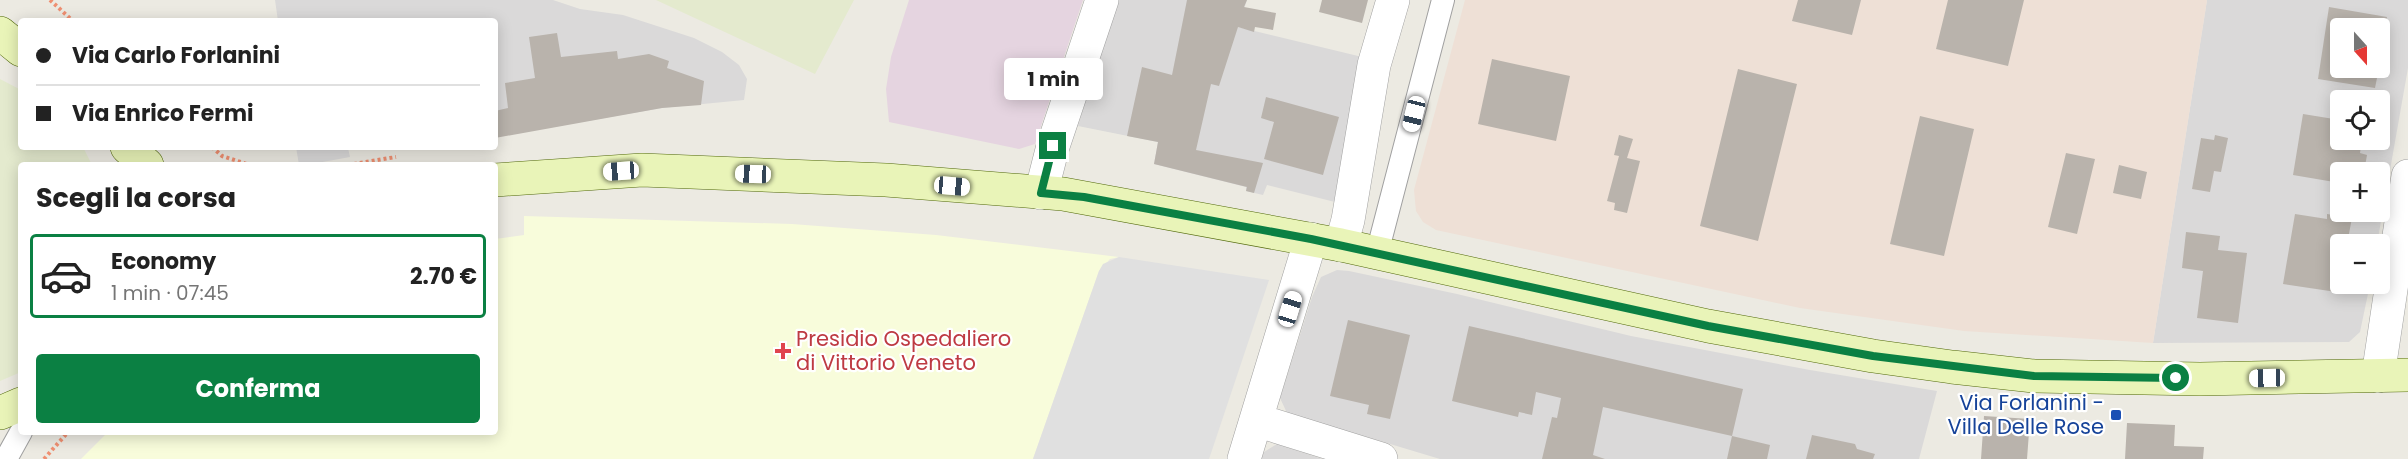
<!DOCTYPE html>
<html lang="it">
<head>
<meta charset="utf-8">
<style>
	:root { --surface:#fff; --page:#f6f6f6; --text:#222; --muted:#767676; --line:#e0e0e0; --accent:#0b8043 }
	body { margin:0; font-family:Poppins,sans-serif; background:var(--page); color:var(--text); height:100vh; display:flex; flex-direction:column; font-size:22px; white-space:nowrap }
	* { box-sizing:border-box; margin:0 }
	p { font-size:20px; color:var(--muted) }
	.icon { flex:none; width:33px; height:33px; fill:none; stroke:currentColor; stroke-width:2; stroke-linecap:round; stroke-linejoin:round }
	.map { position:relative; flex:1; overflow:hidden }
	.sheet { position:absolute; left:18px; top:162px; width:480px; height:273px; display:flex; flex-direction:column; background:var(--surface); border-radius:6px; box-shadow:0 3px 15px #0003 }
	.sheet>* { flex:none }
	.hud { position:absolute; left:18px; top:18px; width:480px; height:132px; border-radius:6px; box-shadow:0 3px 15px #0003; display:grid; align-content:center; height:132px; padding:0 18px; background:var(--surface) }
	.needle { width:39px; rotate:159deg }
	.controls { position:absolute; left:2330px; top:18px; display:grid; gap:12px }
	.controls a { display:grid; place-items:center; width:60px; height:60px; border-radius:6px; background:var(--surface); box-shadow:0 3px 15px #0003; font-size:30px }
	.end { position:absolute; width:27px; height:27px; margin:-14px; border:8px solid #0b8043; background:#fff; box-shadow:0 0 0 3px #fff }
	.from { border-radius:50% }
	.bubble { position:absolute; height:42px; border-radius:6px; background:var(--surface); box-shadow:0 3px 15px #0003; font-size:20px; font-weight:700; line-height:42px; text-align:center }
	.car { position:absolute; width:18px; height:36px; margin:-18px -9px; border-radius:8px; box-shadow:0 0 4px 2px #0007; background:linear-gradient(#fff 24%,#345 0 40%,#fff 0 76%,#345 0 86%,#fff 0) }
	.hud b { display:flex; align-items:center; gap:21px; height:57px; font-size:22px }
	.hud b+b { border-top:2px solid var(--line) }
	.hud i { width:15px; height:15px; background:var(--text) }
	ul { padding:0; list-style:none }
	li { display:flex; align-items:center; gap:18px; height:84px; margin:0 12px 9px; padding:0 6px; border:3px solid transparent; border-radius:6px }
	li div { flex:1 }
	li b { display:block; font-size:22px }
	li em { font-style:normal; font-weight:700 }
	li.on { border-color:var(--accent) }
	li>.icon { width:54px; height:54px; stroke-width:1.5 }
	h2 { padding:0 18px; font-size:27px; line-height:72px }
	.button { display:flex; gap:12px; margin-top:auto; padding:12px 18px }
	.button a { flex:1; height:69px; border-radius:6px; background:var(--accent); color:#fff; font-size:24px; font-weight:700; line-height:69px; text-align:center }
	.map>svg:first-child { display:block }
	.residential { fill:#dad9d9; fill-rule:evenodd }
	.industrial { fill:#e5d4e0 }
	.education { fill:#f8fcdb }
	.military { fill:#eee0d6 }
	.farmland { fill:#e4eace }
	.parking { fill:#e0e0e0 }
	.building { fill:#b9b3ac }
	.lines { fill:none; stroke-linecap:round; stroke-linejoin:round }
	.lane-casing { stroke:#a0a0a0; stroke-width:24 }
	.street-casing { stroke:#a0a0a0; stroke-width:34 }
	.secondary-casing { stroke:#52690c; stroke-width:34 }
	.path { stroke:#ef8f71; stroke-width:4; stroke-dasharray:3 3; stroke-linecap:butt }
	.lane { stroke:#fff; stroke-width:22 }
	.street { stroke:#fff; stroke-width:33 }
	.secondary { stroke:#e9f4b8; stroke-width:33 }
	.route { stroke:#0b8043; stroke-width:8 }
	.health-dot { fill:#e0444e; stroke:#fff; stroke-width:2 }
	.transit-dot { fill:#1a4fb4; stroke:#fff; stroke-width:2 }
	.labels { text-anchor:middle; stroke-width:4.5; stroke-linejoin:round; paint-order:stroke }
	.health-label { font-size:21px; fill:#be3a42; stroke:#fff; text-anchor:start }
	.transit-label { font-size:21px; fill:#164399; stroke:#fff; text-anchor:end }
</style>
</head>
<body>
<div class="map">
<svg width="2408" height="459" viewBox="0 0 2408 459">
	<rect width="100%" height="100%" fill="#eceae2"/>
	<path class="residential" d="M275,0H553L580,9L623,15L694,38L722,52L739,65L747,79L744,100L662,108L495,137V21H278Z
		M1116,0H1247L1238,27L1383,62L1343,204L1267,185L1263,195L1246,191V187L1154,164L1158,142L1078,126Z
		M2207,0H2408V68L2377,244H2340V284H2370L2360,332L2349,342L2153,343ZM2340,28H2379V68H2340ZM2340,100H2379V140H2340ZM2340,172H2379V212H2340Z
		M296,147H360L348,148L350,157L306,165H299Z
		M1337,270L1349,271L1457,294L1631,336L1810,370L1937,391L1919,459H1440L1287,413L1280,398L1312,297L1321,277Z
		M1277,444L1323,459H1261L1264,452Z"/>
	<path class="industrial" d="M909,0H1083L1035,144L1019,149L889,122L886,89L891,57Z"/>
	<path class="education" d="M524,216L792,224L936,235L1119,257L1110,259L1099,271L1033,459H81L108,432H495V239L524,235Z"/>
	<path class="military" d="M1465,0H2207L2153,343L1964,331L1800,308L1436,230L1423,222L1416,211L1414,190Z"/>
	<path class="farmland" d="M656,0H854L815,74Z
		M0,79L21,90V147H83L92,165H21V372L0,381Z"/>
	<path class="parking" d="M1119,257L1269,280L1209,459H1033L1099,271L1103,264Z"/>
	<path class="building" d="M1187,0H1247L1244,7L1276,13L1273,30L1255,27L1254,32L1238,27L1219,86L1211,84L1196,150L1263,163L1254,193L1246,191L1247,187L1154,164L1158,142L1127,136L1142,67L1172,75Z
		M1322,0H1368L1362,23L1319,12Z
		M1798,0H1861L1852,35L1792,21Z
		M1948,0H2024L2008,66L1936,49Z
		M2329,7L2387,17L2380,59L2379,28H2340V68H2379L2375,88L2318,79Z
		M557,33L561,57L617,51L618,59L649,54L669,61L667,68L704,81L701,105L662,108L495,138V111L508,108L505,83L535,78L529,37Z
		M1492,59L1570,76L1556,141L1478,124Z
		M1738,69L1797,84L1758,241L1700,226Z
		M1266,97L1339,117L1323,175L1264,159L1274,122L1261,118Z
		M2303,114L2340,120V140H2362L2360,153L2367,155L2364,172H2340V183L2293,175Z
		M1920,116L1974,129L1944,256L1890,244Z
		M1619,135L1633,139L1627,158L1640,161L1627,213L1614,210L1615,203L1607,201L1619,156L1614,155Z
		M2215,135L2228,138L2221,172L2214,171L2210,192L2192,189L2201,138L2214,140Z
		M2066,153L2095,159L2077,234L2048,227Z
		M2119,165L2147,172L2141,199L2113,193Z
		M2295,214L2327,219V214L2352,218L2347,244H2340V284H2345L2343,293L2283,284Z
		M2186,232L2220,236L2218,250L2247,253L2238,323L2197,318L2203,271L2182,268Z
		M1348,320L1410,335L1390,419L1367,414L1369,405L1330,396Z
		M1469,326L1743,389L1732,436L1770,445L1767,459H1727L1732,436L1603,407L1593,455L1605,459H1542L1552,417L1557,418L1561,398L1536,392L1532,415L1519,412L1518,417L1452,401Z
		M1984,416L2030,419L2027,459H1981Z
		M2127,423L2175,425L2174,446L2204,447L2203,459H2125Z
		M1812,435L1855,444L1857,449L1875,454L1873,459H1806Z"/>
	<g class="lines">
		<defs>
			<path id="lane" d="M1377,253L1443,0
				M6,459L21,432"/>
			<path id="street" d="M1041,193L1053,146L1102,0
				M1341,245L1348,220L1374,65L1393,0
				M2378,376L2408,176
				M1256,420L1381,459
				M1244,459L1311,239"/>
			<path id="secondary" d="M0,33L21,50
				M127,147L147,165
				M495,180L642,170L886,180L1063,194L1341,245L1708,326L1873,356L1952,367L2034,376L2200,379L2408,375
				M0,413L21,404"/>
		</defs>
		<use href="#lane" class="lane-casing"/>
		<use href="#street" class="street-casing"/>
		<use href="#secondary" class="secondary-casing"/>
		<path class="path" d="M50,0L73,21
			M212,147L222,156L250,165
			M348,165L396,157
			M44,459L68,432"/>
		<use href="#lane" class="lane"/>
		<use href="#street" class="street"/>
		<use href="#secondary" class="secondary"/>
	</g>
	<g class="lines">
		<path class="route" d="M1053,146L1041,193L1084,197L1311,239L1708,326L1873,356L2034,376L2176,378"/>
	</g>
	<path class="health-dot" d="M780 342h6v6h6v6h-6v6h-6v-6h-6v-6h6z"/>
	<rect class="transit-dot" x="2110" y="409" width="12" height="12" rx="3"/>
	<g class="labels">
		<g class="health-label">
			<text x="796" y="346">Presidio Ospedaliero<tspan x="796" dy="24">di Vittorio Veneto</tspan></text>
		</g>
		<g class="transit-label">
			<text x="2104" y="410">Via Forlanini -<tspan x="2104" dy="24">Villa Delle Rose</tspan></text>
		</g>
	</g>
</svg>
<div class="controls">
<a><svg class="needle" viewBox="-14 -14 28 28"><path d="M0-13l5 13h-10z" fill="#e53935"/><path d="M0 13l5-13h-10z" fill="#767676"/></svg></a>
<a><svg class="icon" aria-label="locate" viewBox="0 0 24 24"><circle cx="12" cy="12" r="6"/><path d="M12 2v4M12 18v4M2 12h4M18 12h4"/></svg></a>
<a>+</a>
<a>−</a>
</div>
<i class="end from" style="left:2176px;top:378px"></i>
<i class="end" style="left:1053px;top:146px"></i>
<div class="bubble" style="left:1004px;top:58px;width:99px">1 min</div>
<i class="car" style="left:1414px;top:114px;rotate:194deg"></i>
<i class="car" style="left:621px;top:171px;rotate:266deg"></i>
<i class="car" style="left:753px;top:174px;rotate:272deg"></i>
<i class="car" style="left:952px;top:186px;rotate:95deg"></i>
<i class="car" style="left:1290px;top:309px;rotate:17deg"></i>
<i class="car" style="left:2267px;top:378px;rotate:269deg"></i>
<div class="hud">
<b><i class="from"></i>Via Carlo Forlanini</b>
<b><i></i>Via Enrico Fermi</b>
</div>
<section class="sheet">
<h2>Scegli la corsa</h2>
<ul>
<li class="on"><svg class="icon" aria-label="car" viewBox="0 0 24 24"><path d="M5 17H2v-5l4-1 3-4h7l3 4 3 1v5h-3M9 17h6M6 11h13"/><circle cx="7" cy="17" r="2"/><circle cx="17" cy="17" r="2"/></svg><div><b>Economy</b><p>1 min · 07:45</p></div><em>2.70 €</em></li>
</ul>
<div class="button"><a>Conferma</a></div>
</section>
</div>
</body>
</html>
